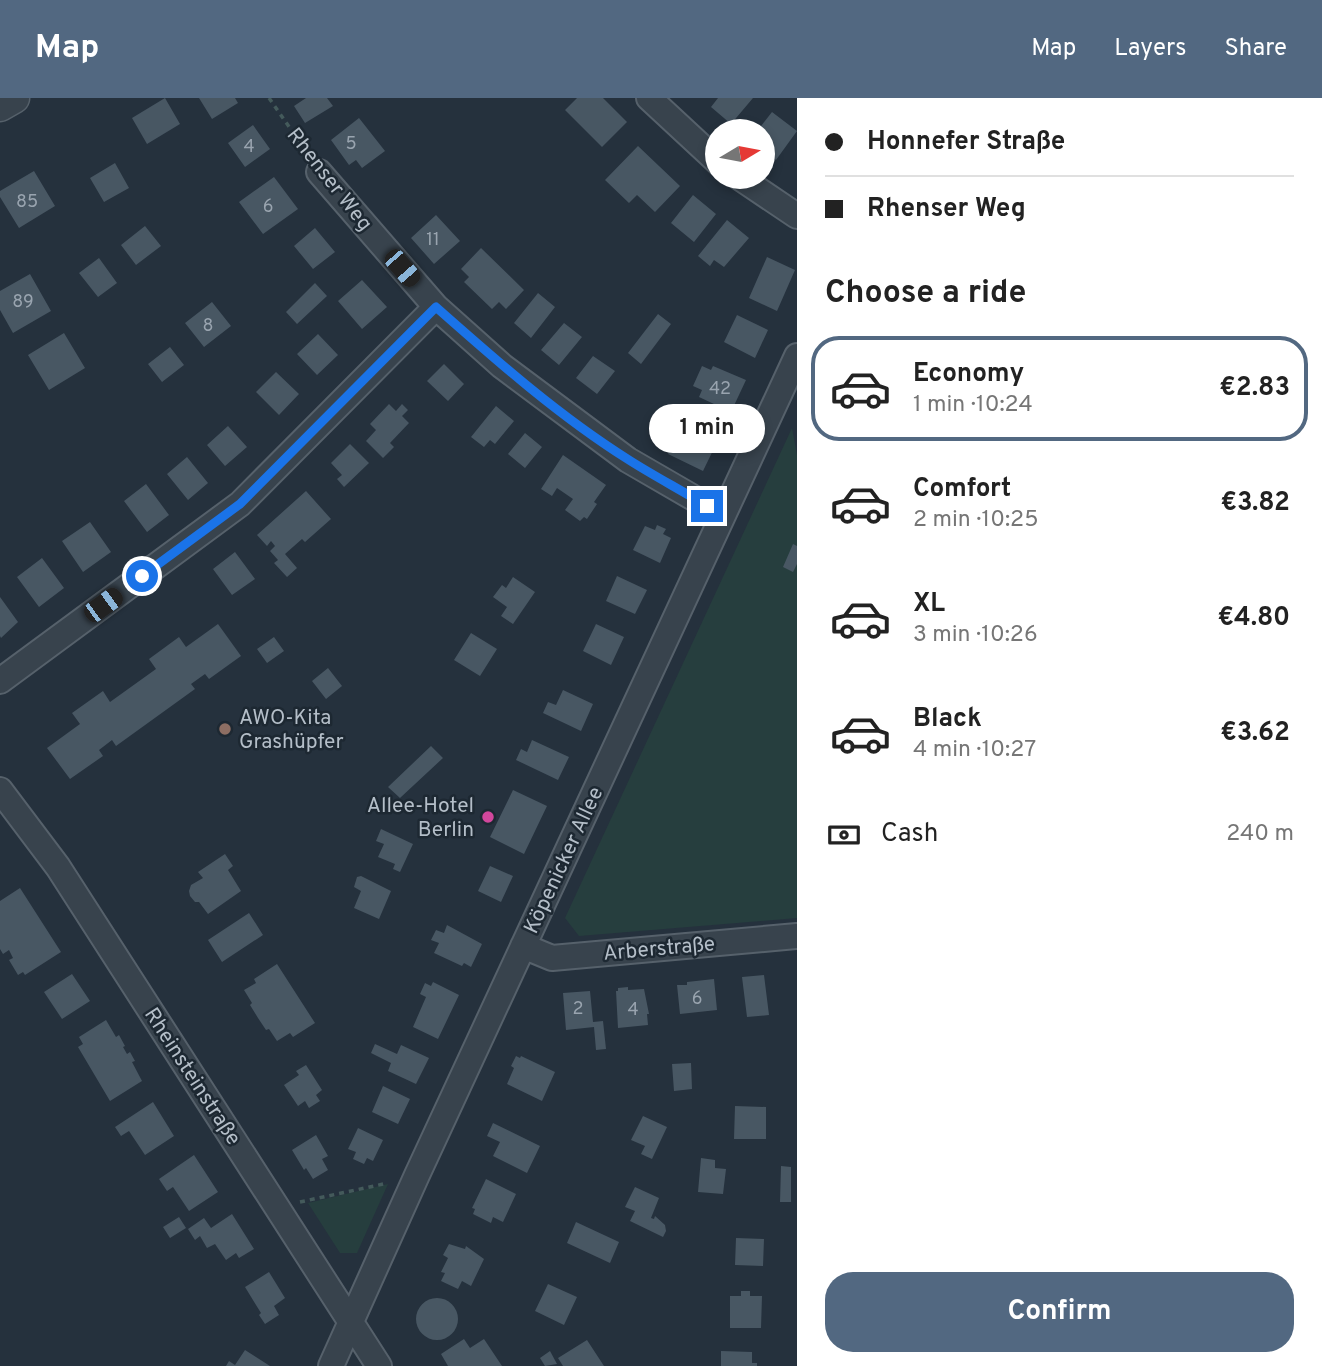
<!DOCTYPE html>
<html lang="en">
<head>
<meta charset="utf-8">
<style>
	:root { --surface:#fff; --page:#f2f2f2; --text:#222; --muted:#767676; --line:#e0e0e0; --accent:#526881 }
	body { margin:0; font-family:Overpass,sans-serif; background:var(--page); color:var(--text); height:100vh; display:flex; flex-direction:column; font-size:26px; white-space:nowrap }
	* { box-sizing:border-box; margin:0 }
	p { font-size:23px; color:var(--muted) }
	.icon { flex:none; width:38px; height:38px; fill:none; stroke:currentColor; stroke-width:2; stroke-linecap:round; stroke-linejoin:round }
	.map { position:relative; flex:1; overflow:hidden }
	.details { display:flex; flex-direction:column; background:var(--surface); width:525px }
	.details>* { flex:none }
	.top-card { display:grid; align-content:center; height:154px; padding:0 28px; background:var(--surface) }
	.needle { width:46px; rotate:80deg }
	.tools { position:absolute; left:705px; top:21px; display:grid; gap:14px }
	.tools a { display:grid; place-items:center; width:70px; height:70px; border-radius:50%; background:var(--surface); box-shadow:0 4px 10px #0003; font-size:35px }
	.end { position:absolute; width:32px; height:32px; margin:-16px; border:9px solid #1a73e8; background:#fff; box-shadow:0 0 0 4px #fff }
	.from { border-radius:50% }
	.bubble { position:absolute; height:49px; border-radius:24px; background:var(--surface); box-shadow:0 4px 10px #0003; font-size:23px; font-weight:700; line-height:49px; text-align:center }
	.car { position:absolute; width:21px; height:42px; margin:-21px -10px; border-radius:9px; box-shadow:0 0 5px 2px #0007; background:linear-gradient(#222 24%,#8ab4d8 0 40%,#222 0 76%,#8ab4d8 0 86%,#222 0) }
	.top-card b { display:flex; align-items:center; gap:24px; height:66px; font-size:26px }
	.top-card b+b { border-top:2px solid var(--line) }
	.top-card i { width:18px; height:18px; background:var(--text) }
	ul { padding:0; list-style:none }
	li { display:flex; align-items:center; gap:21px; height:105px; margin:0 14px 10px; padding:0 14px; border:4px solid transparent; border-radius:28px }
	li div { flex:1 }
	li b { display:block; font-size:26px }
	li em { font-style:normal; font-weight:700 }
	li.current { border-color:var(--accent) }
	li>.icon { width:63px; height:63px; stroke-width:1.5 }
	h2 { padding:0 28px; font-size:32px; line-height:84px }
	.pay { display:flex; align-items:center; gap:18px; height:77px; padding:0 28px; font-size:26px }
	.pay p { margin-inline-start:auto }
	.action { display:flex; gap:14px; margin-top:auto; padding:14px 28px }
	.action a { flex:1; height:80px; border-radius:28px; background:var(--accent); color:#fff; font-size:28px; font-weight:700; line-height:80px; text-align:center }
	header { display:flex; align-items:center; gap:42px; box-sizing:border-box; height:98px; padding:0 35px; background:var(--accent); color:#fff }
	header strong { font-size:33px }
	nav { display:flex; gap:38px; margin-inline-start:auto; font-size:24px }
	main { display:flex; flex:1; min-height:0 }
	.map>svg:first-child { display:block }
	.green { fill:#263e3e }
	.building { fill:#485763 }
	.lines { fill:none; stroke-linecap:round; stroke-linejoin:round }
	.minor-casing { stroke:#56616b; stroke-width:28 }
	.tertiary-casing { stroke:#56616b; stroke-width:33 }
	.path { stroke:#445a5b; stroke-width:3.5; stroke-dasharray:5 5; stroke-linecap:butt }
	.minor { stroke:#38434d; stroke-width:24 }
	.tertiary { stroke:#38434d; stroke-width:30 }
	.route { stroke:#1a73e8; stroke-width:9 }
	.education-dot { fill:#8d6e63; stroke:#1d2832; stroke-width:2.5 }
	.hotel-dot { fill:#d1479c; stroke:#1d2832; stroke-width:2.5 }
	.labels { text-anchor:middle; stroke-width:5; stroke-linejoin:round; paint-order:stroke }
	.number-label { font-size:18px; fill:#99a4af }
	.street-label { font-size:21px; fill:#b4bec8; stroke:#1d2832 }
	.poi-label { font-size:21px; fill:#b4bec8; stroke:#1d2832; text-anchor:start }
</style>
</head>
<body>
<header>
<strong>Map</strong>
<nav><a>Map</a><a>Layers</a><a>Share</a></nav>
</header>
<main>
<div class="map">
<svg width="797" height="1268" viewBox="0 0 797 1268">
	<rect width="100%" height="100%" fill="#25313d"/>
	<path class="green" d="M792,330L797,357V820L579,838L565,820Z
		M388,1086L357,1155H340L308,1105Z"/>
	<path class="building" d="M165,0L180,26L147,46L132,20Z
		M199,0H235L238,5L212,21Z
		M306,0H327L333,8L305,25L294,8Z
		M577,0H603L627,24L602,49L565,12Z
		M718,0H753L731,26L711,9Z
		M772,14L797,33L776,62L763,52V33H757Z
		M359,20L385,53L362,70L356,62L349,67L331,42Z
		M253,27L270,51L245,69L228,45Z
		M638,48L680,88L655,114L637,97L629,105L605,82Z
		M115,65L129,90L104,104L90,80Z
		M34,73L55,108L19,130L0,99V93Z
		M274,79L298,111L263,136L239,104Z
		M693,97L716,116L694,144L671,125Z
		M436,117L460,143L434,166L411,140Z
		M727,122L749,140L724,169L714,162L710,168L698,158Z
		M145,128L161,148L136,167L121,147Z
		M315,130L335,154L313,171L294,148Z
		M481,150L524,192L506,211L499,204L492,211L464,184L469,179L461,171Z
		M767,159L795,172L777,213L749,200Z
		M99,160L117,185L98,199L79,175Z
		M30,176L51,213L13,235L0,212V193Z
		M362,182L387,209L362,231L338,203Z
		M315,185L327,198L297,226L286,214Z
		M538,195L555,209L531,240L514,225Z
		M212,204L231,228L204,249L185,225Z
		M658,216L671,226L641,266L628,255Z
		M737,217L768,232L755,260L724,244Z
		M564,225L582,239L559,267L541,252Z
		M64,235L85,270L49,292L28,257Z
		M318,236L338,257L317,277L297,256Z
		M170,249L184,267L162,284L148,266Z
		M593,258L615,273L597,296L576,280Z
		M444,266L464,286L448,303L427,283Z
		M702,268L711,272L713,268L746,282L731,314L699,299L702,292L693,288Z
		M276,274L299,296L279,317L256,294Z
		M389,306L396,313L402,306L408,312L402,318L409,325L390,345L394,349L383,360L366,343L376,332L370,326Z
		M496,308L514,323L495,346L490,342L484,349L471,339Z
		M685,323L695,328L698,324L721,336L703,373L668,356Z
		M228,328L247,349L225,368L207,347Z
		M525,335L542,349L525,370L508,356Z
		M350,346L369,365L344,389L337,381L342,377L331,365Z
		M563,357L606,387L594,404L597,406L587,421L584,419L580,423L565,412L573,401L557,390L552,398L541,391Z
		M187,359L208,385L188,402L167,376Z
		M146,386L169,417L147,434L124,403Z
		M306,393L331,421L305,444L302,441L285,456L297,470L287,479L274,465L278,462L270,453L275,448L271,443L267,448L257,437Z
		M90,424L111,454L83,474L62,443Z
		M657,427L666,431L663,436L671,440L660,465L633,452L645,428L655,432Z
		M793,446L797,448V466L793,474L783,469Z
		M235,454L255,481L232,497L213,471Z
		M42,460L64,490L39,509L17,479Z
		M617,478L647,492L635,516L606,503Z
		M513,479L535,494L513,526L501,518L507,509L493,499L502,487L506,490Z
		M0,499L18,524L1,540L0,538Z
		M218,526L241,558L209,581L205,576L191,586L195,591L116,648L112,642L99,652L103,658L70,681L47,650L80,626L72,615L103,593L110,604L156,571L149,561L179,539L186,549Z
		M596,526L624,539L611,567L583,553Z
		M471,535L497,551L480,578L454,562Z
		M274,539L284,553L267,565L257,551Z
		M328,570L342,588L326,601L312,583Z
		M563,592L593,606L581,633L543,615L548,604L556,607Z
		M532,642L569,659L558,682L516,662L521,651L527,654Z
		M431,648L443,660L400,700L388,689Z
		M513,692L547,708L524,756L490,739Z
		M381,731L413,746L400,774L393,771L395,766L378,759L384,746L376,743Z
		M225,756L233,768L228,772L241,793L208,816L199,804H195L190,798L189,793L191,787L203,780L198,774Z
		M490,768L513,778L501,804L478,793Z
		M361,778L391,793L379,821L354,810L361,793L354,789L357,779Z
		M20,790L61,854L25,877L23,874L18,877L9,862L13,860L9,852L3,856L0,851V803Z
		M249,815L263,837L222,864L208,842Z
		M447,827L482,846L471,869L464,865L462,868L434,855L439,845L431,842L436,832L444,835Z
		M277,866L315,925L293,939L290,935L277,943L269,931L266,932L258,920L250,907L252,905L244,892L256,885L254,881Z
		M72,876L90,903L62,921L44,894Z
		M764,877L769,917L747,919L742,879Z
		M714,881L717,912L680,916L677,887H687V884Z
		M433,884L459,897L438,941L413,929L426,899L420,896L425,885L431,888Z
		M628,889V892L644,891L649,916H647L648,927L618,930L616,893H618V890Z
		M590,893L593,924L603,923L606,951L596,952L594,929L566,932L563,895Z
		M106,922L116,939L119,937L125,948L123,949L127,956L130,954L135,963L132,964L142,983L110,1003L78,949L83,946L79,939Z
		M375,946L397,956L401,947L429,960L416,986L388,973L391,965L371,955Z
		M516,958L520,960L521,958L555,974L542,1003L507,986L514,970L511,968Z
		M691,965L692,991L674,993L672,966Z
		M306,967L322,992L316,997L320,1003L309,1010L305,1003L298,1008L284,987L299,977L296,973Z
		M383,988L410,1001L398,1026L372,1014Z
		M153,1004L174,1038L145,1057L129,1033L121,1038L115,1029Z
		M735,1008L766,1009V1041H734Z
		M643,1018L667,1029L652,1061L641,1056L645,1048L631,1042Z
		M493,1025L540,1048L527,1075L493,1058L500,1044L487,1038Z
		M358,1030L383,1042L373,1063L367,1060L364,1066L353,1061L356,1054L348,1051Z
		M316,1037L328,1058L322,1061L328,1072L313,1081L306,1070L304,1072L292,1052Z
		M194,1057L218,1094L189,1113L173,1089L167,1093L159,1081Z
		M701,1060L715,1062V1070L726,1071L723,1096L698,1094Z
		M781,1068L791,1069V1104H780Z
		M486,1081L516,1096L503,1124L493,1119L491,1125L473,1116L475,1111L472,1110Z
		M635,1089L659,1100L651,1120L654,1121L655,1118L665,1127L666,1133L663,1139L630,1123L635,1113L625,1109Z
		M232,1116L254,1151L239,1160L236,1155L226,1162L215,1146L207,1150L200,1138L195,1142L188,1131L204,1120L211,1130Z
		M179,1119L186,1130L170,1140L163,1129Z
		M576,1124L619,1144L610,1165L567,1145Z
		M736,1140L764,1141L763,1168L735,1167Z
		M449,1146L465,1151L466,1148L484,1161L471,1188L462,1183L458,1191L441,1183L445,1175L441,1174L448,1160L443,1157Z
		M269,1174L285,1200L274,1208L279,1217L265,1226L259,1217L261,1215L245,1189Z
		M548,1186L577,1199L564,1227L535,1213Z
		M741,1193H750V1198H762L761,1230H730V1198H741Z
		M416 1221a21 21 0 1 1 42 0a21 21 0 1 1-42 0Z
		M464,1241L470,1250L484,1241L502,1268H448L441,1256Z
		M587,1242L604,1268H563L558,1260Z
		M245,1252L270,1268H226L229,1263L235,1267Z
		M550,1253L557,1266L545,1268L540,1260Z
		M721,1253L752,1254V1265H757V1268H721Z"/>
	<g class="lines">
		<defs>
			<path id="minor" d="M649,0L718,64
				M319,74L436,209L502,268L628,362L723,417
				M739,79L797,118
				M0,583L240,406L436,209
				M0,692L58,769L379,1268
				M523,848L552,860L797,838
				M331,1268L417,1077L797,258"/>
			<path id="tertiary" d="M0,8L14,0"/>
		</defs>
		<use href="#minor" class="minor-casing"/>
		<use href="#tertiary" class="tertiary-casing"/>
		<path class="path" d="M269,0L308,56
			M300,1104L388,1085"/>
		<use href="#minor" class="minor"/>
		<use href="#tertiary" class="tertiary"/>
	</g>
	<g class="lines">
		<path class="route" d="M142,478L240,406L436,209C497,263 559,318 629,362C654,378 681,392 707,408"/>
	</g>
	<circle class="education-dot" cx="225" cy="631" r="7"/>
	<circle class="hotel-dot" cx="488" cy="719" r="7"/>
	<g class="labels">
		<g class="number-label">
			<text x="351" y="51">5</text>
			<text x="249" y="54">4</text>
			<text x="27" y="109">85</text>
			<text x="268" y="114">6</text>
			<text x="433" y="147">11</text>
			<text x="23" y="209">89</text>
			<text x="208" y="233">8</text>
			<text x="720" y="296">42</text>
			<text x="697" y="906">6</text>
			<text x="578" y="916">2</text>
			<text x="633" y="917">4</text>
		</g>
		<g class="street-label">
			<text transform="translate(330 81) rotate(52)" y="7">Rhenser Weg</text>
			<text transform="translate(563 762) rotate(-65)" y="7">Köpenicker Allee</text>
			<text transform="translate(659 850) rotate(-5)" y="7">Arberstraße</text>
			<text transform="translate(193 978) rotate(57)" y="7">Rheinsteinstraße</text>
		</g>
		<g class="poi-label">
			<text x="239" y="626">AWO-Kita<tspan x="239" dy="24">Grashüpfer</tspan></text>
			<text x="474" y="714" text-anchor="end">Allee-Hotel<tspan x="474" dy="24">Berlin</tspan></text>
		</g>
	</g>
</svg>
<div class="tools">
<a><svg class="needle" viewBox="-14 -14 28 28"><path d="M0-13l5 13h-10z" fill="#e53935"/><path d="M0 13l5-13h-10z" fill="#767676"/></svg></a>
</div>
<i class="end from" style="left:142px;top:478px"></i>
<i class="end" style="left:707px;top:408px"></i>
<div class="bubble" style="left:649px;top:306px;width:116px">1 min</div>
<i class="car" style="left:402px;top:170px;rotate:139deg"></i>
<i class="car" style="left:103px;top:507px;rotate:54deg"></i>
</div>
<section class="details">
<div class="top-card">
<b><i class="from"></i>Honnefer Straße</b>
<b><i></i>Rhenser Weg</b>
</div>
<h2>Choose a ride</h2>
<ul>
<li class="current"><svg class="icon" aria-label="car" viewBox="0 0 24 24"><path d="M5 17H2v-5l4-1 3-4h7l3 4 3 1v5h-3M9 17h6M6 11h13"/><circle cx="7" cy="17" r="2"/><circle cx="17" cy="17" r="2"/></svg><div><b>Economy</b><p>1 min · 10:24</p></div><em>€2.83</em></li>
<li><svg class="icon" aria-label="car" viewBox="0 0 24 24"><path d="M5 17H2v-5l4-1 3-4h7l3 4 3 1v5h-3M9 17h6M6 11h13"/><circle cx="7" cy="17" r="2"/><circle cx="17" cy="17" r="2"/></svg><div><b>Comfort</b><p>2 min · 10:25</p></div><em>€3.82</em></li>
<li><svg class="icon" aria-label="car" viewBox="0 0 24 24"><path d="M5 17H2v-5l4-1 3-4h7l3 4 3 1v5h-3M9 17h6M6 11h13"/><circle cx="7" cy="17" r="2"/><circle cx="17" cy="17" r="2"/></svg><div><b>XL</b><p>3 min · 10:26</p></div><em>€4.80</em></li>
<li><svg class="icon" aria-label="car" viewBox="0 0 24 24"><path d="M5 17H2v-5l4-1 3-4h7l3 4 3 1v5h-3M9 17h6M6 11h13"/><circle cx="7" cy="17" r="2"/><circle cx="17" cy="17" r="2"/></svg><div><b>Black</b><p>4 min · 10:27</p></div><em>€3.62</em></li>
</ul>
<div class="pay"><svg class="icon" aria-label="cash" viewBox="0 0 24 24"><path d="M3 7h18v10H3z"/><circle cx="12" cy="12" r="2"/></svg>Cash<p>240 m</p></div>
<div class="action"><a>Confirm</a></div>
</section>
</main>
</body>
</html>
